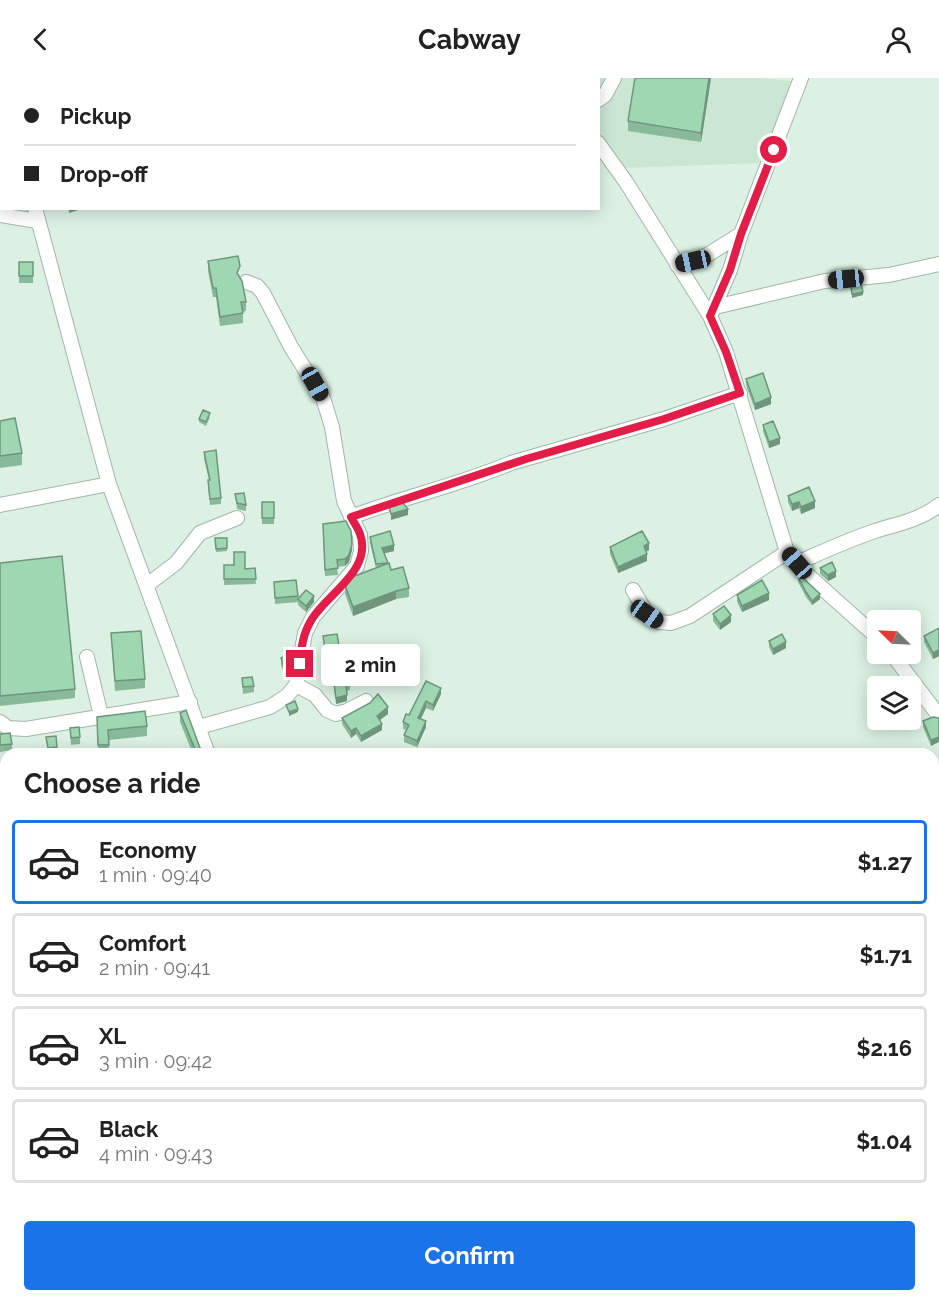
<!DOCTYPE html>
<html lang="en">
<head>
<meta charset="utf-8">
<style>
	:root { --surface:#fff; --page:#f6f6f6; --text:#222; --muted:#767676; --line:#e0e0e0; --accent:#1a73e8 }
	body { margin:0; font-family:Raleway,sans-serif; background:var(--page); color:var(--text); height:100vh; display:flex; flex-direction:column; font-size:22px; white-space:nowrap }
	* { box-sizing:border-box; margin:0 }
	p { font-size:20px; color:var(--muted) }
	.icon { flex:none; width:33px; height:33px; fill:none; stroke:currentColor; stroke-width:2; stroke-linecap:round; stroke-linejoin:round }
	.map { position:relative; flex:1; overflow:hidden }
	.sheet { position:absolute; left:0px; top:670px; width:939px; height:554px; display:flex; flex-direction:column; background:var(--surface); border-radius:18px 18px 0 0; box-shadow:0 3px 15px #0003 }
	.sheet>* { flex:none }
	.banner { position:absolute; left:0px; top:0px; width:600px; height:132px; box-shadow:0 3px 15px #0003; display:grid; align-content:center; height:132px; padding:0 24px; background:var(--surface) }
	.needle { width:39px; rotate:294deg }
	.buttons { position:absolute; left:867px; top:532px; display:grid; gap:12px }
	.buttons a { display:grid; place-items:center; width:54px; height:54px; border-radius:6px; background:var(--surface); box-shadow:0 3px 15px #0003; font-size:30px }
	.end { position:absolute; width:27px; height:27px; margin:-14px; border:8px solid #e11d48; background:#fff; box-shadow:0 0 0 3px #fff }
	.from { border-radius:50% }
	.bubble { position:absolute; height:42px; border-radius:6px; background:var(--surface); box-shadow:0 3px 15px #0003; font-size:20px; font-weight:700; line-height:42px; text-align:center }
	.car { position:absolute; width:18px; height:36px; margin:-18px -9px; border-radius:8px; box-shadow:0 0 4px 2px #0007; background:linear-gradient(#222 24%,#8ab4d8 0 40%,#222 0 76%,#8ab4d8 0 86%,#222 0) }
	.banner b { display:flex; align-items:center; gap:21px; height:57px; font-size:22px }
	.banner b+b { border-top:2px solid var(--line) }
	.banner i { width:15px; height:15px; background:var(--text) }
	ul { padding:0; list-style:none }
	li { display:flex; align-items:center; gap:18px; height:84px; margin:0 12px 9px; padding:0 12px; border:3px solid var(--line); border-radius:6px }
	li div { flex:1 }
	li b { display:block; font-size:22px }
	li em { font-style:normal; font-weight:700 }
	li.on { border-color:var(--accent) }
	li>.icon { width:54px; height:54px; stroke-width:1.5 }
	h2 { padding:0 24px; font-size:27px; line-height:72px }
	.action { display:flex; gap:12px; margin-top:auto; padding:12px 24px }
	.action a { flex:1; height:69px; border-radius:6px; background:var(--accent); color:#fff; font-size:24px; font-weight:700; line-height:69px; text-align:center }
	header { display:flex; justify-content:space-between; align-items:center; height:78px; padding:0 24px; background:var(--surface); font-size:27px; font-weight:700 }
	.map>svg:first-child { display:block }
	.built { fill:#cbe6d3 }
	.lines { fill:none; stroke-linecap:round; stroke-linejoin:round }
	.minor-casing { stroke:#a2b6a8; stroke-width:16 }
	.minor { stroke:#fff; stroke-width:14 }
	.wall { fill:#88b999 }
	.shaded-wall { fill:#6f967d }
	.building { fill:#9ed7b2; stroke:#6f967d; stroke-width:1.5 }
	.route { stroke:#e11d48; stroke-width:8 }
</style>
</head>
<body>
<header><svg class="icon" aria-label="back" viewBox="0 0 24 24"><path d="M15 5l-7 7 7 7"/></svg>Cabway<svg class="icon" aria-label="person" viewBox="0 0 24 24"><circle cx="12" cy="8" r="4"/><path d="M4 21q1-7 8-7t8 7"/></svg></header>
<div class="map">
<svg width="939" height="1223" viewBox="0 0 939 1223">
	<rect width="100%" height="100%" fill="#dcf1e3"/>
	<path class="built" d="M551,0H758L793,3L759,85L624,90L599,59L598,2Z"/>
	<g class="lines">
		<defs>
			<path id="minor" d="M6,0L7,2
				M546,0L547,2
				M598,22L605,17L614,0
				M598,65L626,104L710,238L726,274L787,474L802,492L878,560
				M35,130L109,406L208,676
				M0,137L37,143
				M677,187L704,179L741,156L801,0
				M715,229L825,203L889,197L939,186
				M712,234L730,192L741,156
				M0,427L109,406
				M351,439C404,419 459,407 511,385L664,341L740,315
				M797,485C822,474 848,462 875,453C897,446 920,442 939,427
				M147,507L176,485L200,455L237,440
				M633,512L647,536L659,544L671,545L690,538L787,474
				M892,576L939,638
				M87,579L101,638
				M296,607L315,617L327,632L336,636L347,633L366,623
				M0,644L8,650L26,651L190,624
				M199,649L270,629L287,618L296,607L305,555L313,539L357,488L361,473L360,457L344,423L332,349L323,320L291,269L263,215L257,208L246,204
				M402,1218L403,1223"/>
		</defs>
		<use href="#minor" class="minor-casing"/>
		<use href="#minor" class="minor"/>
	</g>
	<path class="wall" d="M635,0H711L701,64L628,53V43Z
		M208,183L239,199L246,224V233L243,234V245L220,248L216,219H213L208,193Z
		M19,184H33V205H19Z
		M746,301L771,326L755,332L746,307Z
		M210,339L206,348L199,344V341Z
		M0,343L22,375V387L0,390Z
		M763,347L780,366L769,370L763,353Z
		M204,374L221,420V426L210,427L208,408L209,402L204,381Z
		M235,416L246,427V433L237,431Z
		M788,418L815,430L801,436L799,430L792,433L788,424Z
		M262,424H274V446H262Z
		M323,446L352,472L349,484L345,488L337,489L338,497L325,498Z
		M370,459L394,473L384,475L388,486L391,492L409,510V519L396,521L353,538L345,516V507L376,490L370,465Z
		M215,460L227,470V473L216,474Z
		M610,469L649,472L646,473L647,483L618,495L610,476Z
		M0,485L75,611V620L0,628Z
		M224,487L245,491L255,490L256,506L224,507Z
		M820,490L836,499L828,503L820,496Z
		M798,499L820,521L812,527L806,519L798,504Z
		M274,504L298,518V524L275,526Z
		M737,517L769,522L742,534L737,524Z
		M298,521L314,524L306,534L298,527Z
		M713,536L731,544L720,552L713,543Z
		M939,550V578L933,581L924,564V558Z
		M111,555L145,601V610L115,613Z
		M323,558L339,568L346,576V582L326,585Z
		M769,563L786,570L773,577L769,569Z
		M281,580L291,583L289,593L284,595L281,587Z
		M333,598L350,606V612L346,613L347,623L336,626Z
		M242,600L254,608V614L243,616Z
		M426,603L441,616L433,633L426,630L421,641L426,649L417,669L404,664V657L406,652L403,651V644L409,637Z
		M180,635L200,670L203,674L210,676H193L180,644Z
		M388,636L380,642L382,652L361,664L356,656L351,660L342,646V640Z
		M97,639L147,648V658L109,662V676H98Z
		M939,640L931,668L923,649V643Z
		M70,650L80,659V666L71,667Z
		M0,656L12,666V672L0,674Z
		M46,659L57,669V675L48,676Z
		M6,1085V1106H0V1086Z
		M936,1204L938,1223H926V1218H933Z
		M91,1218H150L101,1223Z"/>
	<path class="shaded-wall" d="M581,0H590L588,2H581Z
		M709,0H711L701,64V55Z
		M69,130H81V131L69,135Z
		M863,214V217L852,220V216Z
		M771,319V326L755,332V326Z
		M780,360V366L769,370V364Z
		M815,423V430L801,436V429Z
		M799,424V430L792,433V426Z
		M408,431V437L391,442V436Z
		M649,465V472L644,475V468Z
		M352,466V472L349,484L345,488V481Z
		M394,467V473L382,476V470Z
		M647,476V483L618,495V489Z
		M836,493V499L828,503V497Z
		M396,513V521L353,538V529Z
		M769,515V522L742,534V528Z
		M820,516V521L812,527V523Z
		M314,518V524L306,534V528Z
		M731,537V544L720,552V546Z
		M786,564V570L773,577V571Z
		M939,572V578L933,581V575Z
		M291,576L289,593L284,595V589Z
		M441,610V616L433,633V627Z
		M915,615V621L910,624V618Z
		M347,617V623L336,626V620Z
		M426,623V630L418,646V640Z
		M388,629V636L377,644V638Z
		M298,631V634L289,638V634Z
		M426,643V649L417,669V663Z
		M382,646V652L361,664V658Z
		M356,650V656L351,660V653Z
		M939,659V664L931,668V662Z
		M137,1218H150L141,1223H128Z
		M361,1218H378L362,1223Z"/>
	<path class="building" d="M635,0H709L701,55L628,43Z
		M238,178L240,188L237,195L242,203L246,224H241L243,235L220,239L216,210H213L208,183Z
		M19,184H33V198H19Z
		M861,206L863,214L852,216L851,208Z
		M763,295L771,319L755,326L746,301Z
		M203,332L210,335L206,344L199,341Z
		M15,340L22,375L0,378V343Z
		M773,343L780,360L769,364L763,347Z
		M216,372L221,420L210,421L208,402H210L204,374Z
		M809,409L815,423L801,429L799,424L792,426L788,418Z
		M244,415L246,427L237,425L235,416Z
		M262,424H274V440H262Z
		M403,425L408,431L391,436L389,429Z
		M346,443L351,453L352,466L349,477L345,481L337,482L338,490L325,492L323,446Z
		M390,453L394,467L382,470L388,485L376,486L370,459Z
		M642,453L649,465L644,468L647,476L618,489L610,469Z
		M215,460H227V470L216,471Z
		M234,474H245V491L255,490L256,501H224V487H234Z
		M62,478L75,611L0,618V485Z
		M832,484L836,493L828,497L820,490Z
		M389,485L391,492L403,489L409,510L396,513L353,529L345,507L352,499Z
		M801,498L820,516L812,523L806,514L798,499Z
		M296,502L298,518L275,520L274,504Z
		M762,502L769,515L742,528L737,517Z
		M306,512L314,518L306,528L298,521Z
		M724,528L731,537L720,546L713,536Z
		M939,550V572L933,575L924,558Z
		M141,553L145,601L115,603L111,555Z
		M337,556L339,568L345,567L346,576L326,578L323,558Z
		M782,556L786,564L773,571L769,563Z
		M291,576L289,587L284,589L281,580Z
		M349,597L350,606H346L347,617L336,620L333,598Z
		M252,599L254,608L243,609L242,600Z
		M426,603L441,610L433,627L426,623L418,640L426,643L417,663L404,657L409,647L403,644L406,636L409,637Z
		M906,603L915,615L910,618V609H898Z
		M378,616L388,629L377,638L382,646L361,658L356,650L351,653L342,640L370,625Z
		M295,623L298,631L289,634L286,627Z
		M186,632L200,670L203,674L209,675L210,676H197L180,635Z
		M145,633L147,648L108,652L109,667H98L97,639Z
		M933,639L939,640V659L931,662L923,643Z
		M79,649L80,659L71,660L70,650Z
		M10,655L12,666L0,667V656Z
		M56,658L57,669L48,670L46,659Z
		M6,1085V1099L0,1100V1086Z
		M933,1204H936L938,1220L927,1221V1218H933Z
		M64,1218H67L73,1221L71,1223H62Z
		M103,1218H137L128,1223H101Z"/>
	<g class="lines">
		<path class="route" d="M300,586C301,570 303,555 312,541C327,516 373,492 360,456C358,450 354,445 351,439L526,381L664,341L740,315L726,274L710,238L730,192L741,156L774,72"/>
	</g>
</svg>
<div class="buttons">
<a><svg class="needle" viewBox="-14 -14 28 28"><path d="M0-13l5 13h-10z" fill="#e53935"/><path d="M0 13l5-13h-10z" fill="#767676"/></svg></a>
<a><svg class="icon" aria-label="layers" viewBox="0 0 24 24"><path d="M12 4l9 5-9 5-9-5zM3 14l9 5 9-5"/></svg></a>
</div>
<i class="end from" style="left:774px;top:72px"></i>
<i class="end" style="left:300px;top:586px"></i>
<div class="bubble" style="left:321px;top:566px;width:99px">2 min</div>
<i class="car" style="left:693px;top:183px;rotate:258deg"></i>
<i class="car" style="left:846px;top:201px;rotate:264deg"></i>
<i class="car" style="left:315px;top:306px;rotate:151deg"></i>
<i class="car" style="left:797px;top:485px;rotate:319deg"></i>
<i class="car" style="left:647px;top:536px;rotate:125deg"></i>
<div class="banner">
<b><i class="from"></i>Pickup</b>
<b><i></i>Drop-off</b>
</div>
<section class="sheet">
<h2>Choose a ride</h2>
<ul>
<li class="on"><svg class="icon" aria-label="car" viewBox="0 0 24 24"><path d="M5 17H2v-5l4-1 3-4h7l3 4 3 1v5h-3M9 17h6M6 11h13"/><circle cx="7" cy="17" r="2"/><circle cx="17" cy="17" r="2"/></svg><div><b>Economy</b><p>1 min · 09:40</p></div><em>$1.27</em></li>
<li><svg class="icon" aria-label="car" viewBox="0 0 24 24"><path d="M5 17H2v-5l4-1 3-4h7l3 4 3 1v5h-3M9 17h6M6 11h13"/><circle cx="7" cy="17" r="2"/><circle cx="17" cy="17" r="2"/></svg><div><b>Comfort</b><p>2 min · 09:41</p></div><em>$1.71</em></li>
<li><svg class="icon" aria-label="car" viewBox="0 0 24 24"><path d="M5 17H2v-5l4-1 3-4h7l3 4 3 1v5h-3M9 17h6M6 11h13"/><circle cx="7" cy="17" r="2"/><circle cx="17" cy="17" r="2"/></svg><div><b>XL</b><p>3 min · 09:42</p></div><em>$2.16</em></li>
<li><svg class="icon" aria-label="car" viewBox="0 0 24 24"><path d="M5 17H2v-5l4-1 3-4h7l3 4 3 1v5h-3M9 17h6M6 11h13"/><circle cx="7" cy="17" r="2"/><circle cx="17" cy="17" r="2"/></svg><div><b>Black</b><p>4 min · 09:43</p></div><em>$1.04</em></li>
</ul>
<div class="action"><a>Confirm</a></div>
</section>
</div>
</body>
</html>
